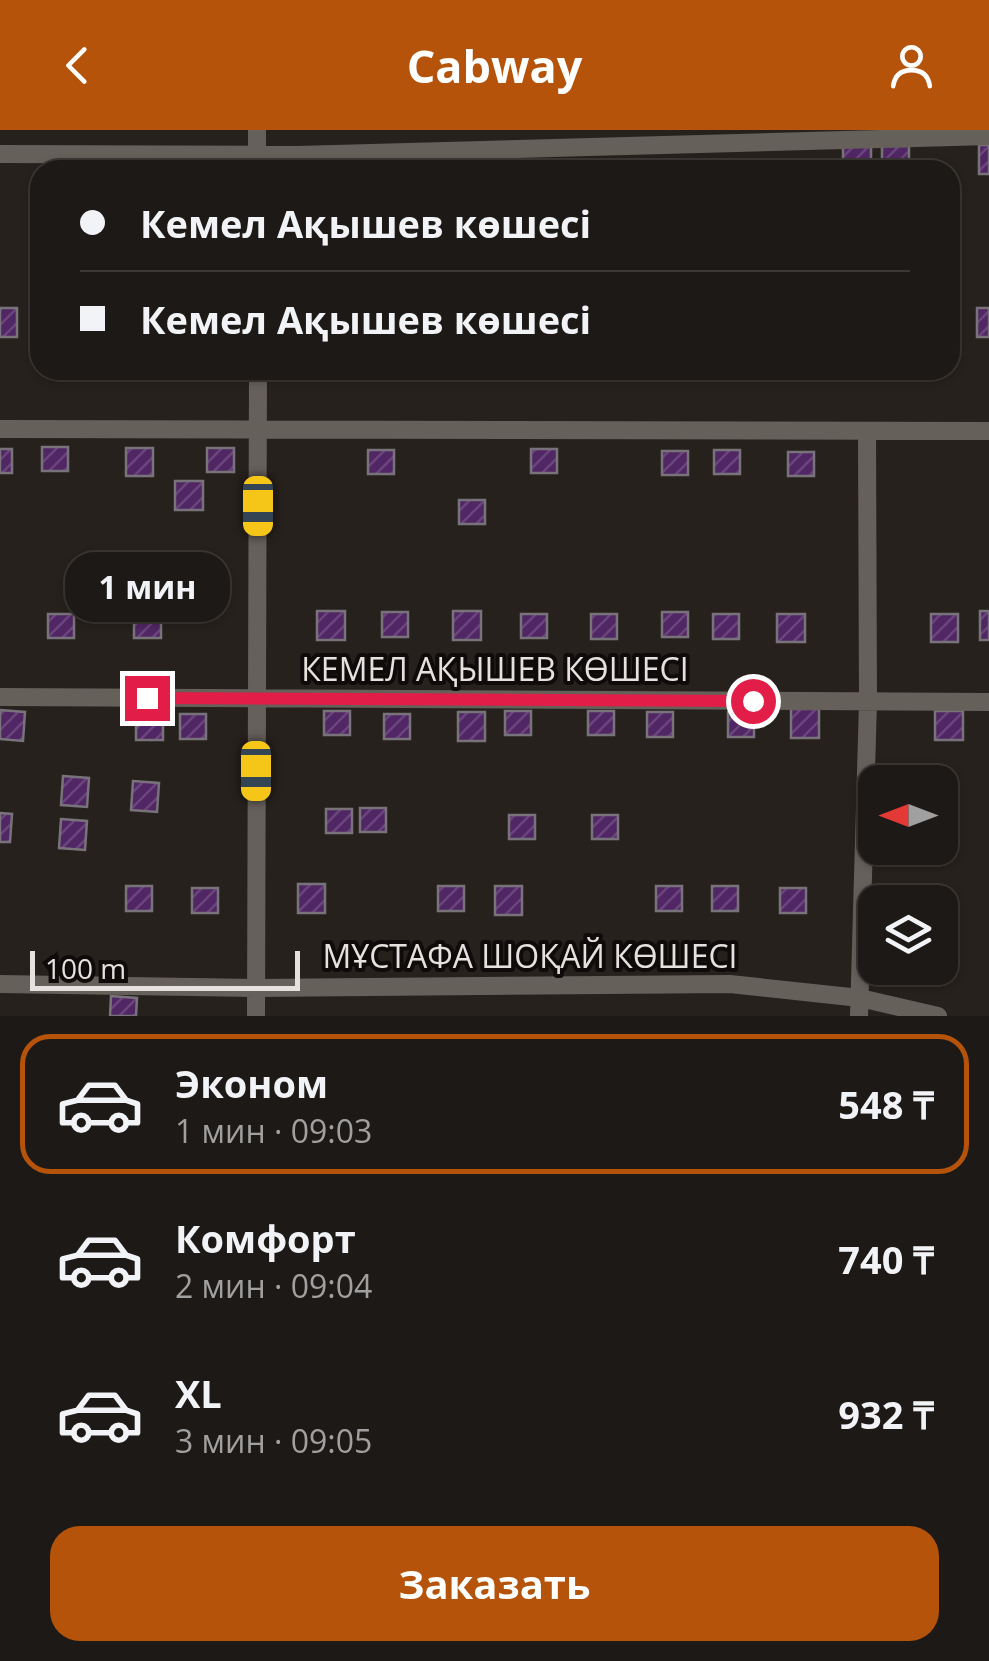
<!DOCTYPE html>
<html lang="ru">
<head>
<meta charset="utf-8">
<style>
	:root { --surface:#1d1916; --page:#2a2623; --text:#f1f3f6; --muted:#a0a0a1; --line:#3b3835; --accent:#b45309 }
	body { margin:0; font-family:"Open Sans",sans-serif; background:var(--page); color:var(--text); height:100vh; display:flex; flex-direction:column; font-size:38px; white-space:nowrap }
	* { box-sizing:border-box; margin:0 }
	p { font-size:32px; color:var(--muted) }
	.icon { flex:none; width:55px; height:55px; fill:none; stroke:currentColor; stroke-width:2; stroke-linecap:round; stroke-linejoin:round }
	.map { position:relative; height:886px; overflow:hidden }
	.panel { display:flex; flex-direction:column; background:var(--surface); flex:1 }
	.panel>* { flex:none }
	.hud { position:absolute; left:30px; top:30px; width:930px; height:220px; border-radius:30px; box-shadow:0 2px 8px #0004,0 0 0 2px var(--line); display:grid; align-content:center; height:220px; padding:0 50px; background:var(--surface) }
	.needle { width:65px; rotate:270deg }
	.controls { position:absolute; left:858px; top:635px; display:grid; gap:20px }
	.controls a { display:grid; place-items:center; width:100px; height:100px; border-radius:20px; background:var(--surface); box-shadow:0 2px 8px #0004,0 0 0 2px var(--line); font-size:50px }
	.scale { position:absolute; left:30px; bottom:25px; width:270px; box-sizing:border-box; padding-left:10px; border:5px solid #e5e1df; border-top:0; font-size:28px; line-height:35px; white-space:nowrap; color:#e5e1df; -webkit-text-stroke:8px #0e0b0a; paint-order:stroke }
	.end { position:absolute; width:45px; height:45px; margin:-22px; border:12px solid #e11d48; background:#fff; box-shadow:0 0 0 5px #fff }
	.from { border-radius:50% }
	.bubble { position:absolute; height:70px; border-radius:30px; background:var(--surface); box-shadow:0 2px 8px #0004,0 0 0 2px var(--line); font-size:32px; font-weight:700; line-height:70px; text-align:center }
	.car { position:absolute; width:30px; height:60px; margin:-30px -15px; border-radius:12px; box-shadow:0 0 8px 2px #0007; background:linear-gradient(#f5c518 24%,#345 0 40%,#f5c518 0 76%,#345 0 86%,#f5c518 0) }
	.hud b { display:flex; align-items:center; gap:35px; height:95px; font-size:38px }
	.hud b+b { border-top:2px solid var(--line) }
	.hud i { width:25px; height:25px; background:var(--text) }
	ul { padding:18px 0 0; list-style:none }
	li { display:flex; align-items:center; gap:30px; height:140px; margin:0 20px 15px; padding:0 30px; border:5px solid transparent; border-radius:30px }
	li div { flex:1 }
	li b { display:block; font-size:38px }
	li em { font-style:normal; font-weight:700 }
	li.on { border-color:var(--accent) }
	li>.icon { width:90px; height:90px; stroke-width:1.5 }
	.button { display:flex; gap:20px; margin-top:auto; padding:20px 50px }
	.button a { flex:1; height:115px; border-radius:30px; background:var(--accent); color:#fff; font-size:40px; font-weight:700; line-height:115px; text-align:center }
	header { display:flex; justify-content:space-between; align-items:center; height:130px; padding:0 50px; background:var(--accent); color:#fff; font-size:45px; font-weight:700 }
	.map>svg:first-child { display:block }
	.building { fill:url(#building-hatch); stroke:#78737a; stroke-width:2.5 }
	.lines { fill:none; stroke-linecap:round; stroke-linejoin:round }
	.minor { stroke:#66605b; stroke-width:18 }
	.route { stroke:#e11d48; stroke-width:12 }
	.labels { text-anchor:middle; stroke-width:8; stroke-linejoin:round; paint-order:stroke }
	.street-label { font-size:32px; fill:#e5e1df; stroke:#0e0b0a }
</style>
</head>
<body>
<header><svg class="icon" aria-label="back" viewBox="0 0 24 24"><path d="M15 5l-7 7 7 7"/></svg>Cabway<svg class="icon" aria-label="person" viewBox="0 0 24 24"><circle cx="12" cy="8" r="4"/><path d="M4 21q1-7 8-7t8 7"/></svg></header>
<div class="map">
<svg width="989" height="886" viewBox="0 0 989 886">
	<defs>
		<pattern id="building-hatch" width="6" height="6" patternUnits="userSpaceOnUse" patternTransform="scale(2.5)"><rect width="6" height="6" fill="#512665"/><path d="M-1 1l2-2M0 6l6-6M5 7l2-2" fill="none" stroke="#6a457b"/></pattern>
	</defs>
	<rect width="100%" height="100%" fill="#27211d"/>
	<path class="building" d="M979,15H989V44H979Z
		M843,16H871V40H843Z
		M882,16H909V40H882Z
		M46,32H74V40H46Z
		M725,34L761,35V40H725Z
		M0,178H17V207H0Z
		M977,178H989V207H977Z
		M42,317H68V341H42Z
		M126,318H153V346H126Z
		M207,318H234V342H207Z
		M0,319H12V343H0Z
		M531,319H557V343H531Z
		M368,320H394V344H368Z
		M714,320H740V344H714Z
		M662,321H688V345H662Z
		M788,322H814V346H788Z
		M175,351H203V380H175Z
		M459,370H485V394H459Z
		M193,454H220V482H193Z
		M317,481H345V510H317Z
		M453,481H481V510H453Z
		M980,481H989V510H980Z
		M382,482H408V507H382Z
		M662,482H688V507H662Z
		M48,484H74V508H48Z
		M134,484H161V508H134Z
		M521,484H547V508H521Z
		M591,484H617V509H591Z
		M713,484H739V509H713Z
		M777,484H805V512H777Z
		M931,484H958V512H931Z
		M791,579H819V608H791Z
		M0,580L25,582L23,611L0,609Z
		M324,581H350V605H324Z
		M505,581H531V605H505Z
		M588,581H614V605H588Z
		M935,581H963V610H935Z
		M458,582H485V611H458Z
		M647,582H673V607H647Z
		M728,582H754V607H728Z
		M180,584H206V609H180Z
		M384,584H410V609H384Z
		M136,585H163V610H136Z
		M63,646L89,648L87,677L61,675Z
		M133,651L159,653L157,682L131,680Z
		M360,678H386V702H360Z
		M326,679H352V703H326Z
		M0,683L12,684L10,712H0Z
		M509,685H535V709H509Z
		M592,685H618V709H592Z
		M61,689L87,691L85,720L59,718Z
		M298,754H325V783H298Z
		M126,756H152V781H126Z
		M438,756H464V781H438Z
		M495,756H522V785H495Z
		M656,756H682V781H656Z
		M712,756H738V781H712Z
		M192,758H218V783H192Z
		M780,758H806V783H780Z
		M111,866L137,868L136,886H110Z"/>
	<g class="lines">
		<path class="minor" d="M257,0V40
			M0,24L297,25L989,6
			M0,299L989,301
			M0,567L989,572
			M0,854L256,858L730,854L860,868L938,886
			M256,886L258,240
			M859,886L868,572L867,301"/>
	</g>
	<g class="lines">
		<path class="route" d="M147,568L753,571"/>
	</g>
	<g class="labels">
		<g class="street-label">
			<text x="495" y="551">КЕМЕЛ АҚЫШЕВ КӨШЕСІ</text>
			<text x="530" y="838">МҰСТАФА ШОҚАЙ КӨШЕСІ</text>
		</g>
	</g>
</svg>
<div class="controls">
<a><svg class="needle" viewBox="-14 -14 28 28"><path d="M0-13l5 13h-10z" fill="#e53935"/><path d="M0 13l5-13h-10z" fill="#a0a0a1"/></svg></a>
<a><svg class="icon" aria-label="layers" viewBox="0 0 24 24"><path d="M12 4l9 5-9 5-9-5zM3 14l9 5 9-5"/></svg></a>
</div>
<div class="scale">100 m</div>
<i class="end from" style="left:753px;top:571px"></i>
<i class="end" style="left:147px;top:568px"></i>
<div class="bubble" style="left:65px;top:422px;width:165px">1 мин</div>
<i class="car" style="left:258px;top:376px;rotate:180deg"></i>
<i class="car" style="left:256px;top:641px;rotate:180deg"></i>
<div class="hud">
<b><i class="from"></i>Кемел Ақышев көшесі</b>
<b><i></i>Кемел Ақышев көшесі</b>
</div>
</div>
<section class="panel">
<ul>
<li class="on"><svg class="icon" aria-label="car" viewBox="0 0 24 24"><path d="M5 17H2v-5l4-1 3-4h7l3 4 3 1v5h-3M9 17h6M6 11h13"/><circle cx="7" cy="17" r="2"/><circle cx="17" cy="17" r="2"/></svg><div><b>Эконом</b><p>1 мин · 09:03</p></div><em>548 ₸</em></li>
<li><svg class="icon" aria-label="car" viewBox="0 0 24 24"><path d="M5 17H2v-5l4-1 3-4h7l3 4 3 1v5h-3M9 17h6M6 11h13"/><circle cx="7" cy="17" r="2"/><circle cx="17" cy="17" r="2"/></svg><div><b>Комфорт</b><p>2 мин · 09:04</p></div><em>740 ₸</em></li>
<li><svg class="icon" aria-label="car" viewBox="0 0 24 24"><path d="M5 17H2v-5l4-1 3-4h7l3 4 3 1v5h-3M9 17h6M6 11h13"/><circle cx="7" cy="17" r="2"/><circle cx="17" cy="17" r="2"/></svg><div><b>XL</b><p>3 мин · 09:05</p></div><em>932 ₸</em></li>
</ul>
<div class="button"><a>Заказать</a></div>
</section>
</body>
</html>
